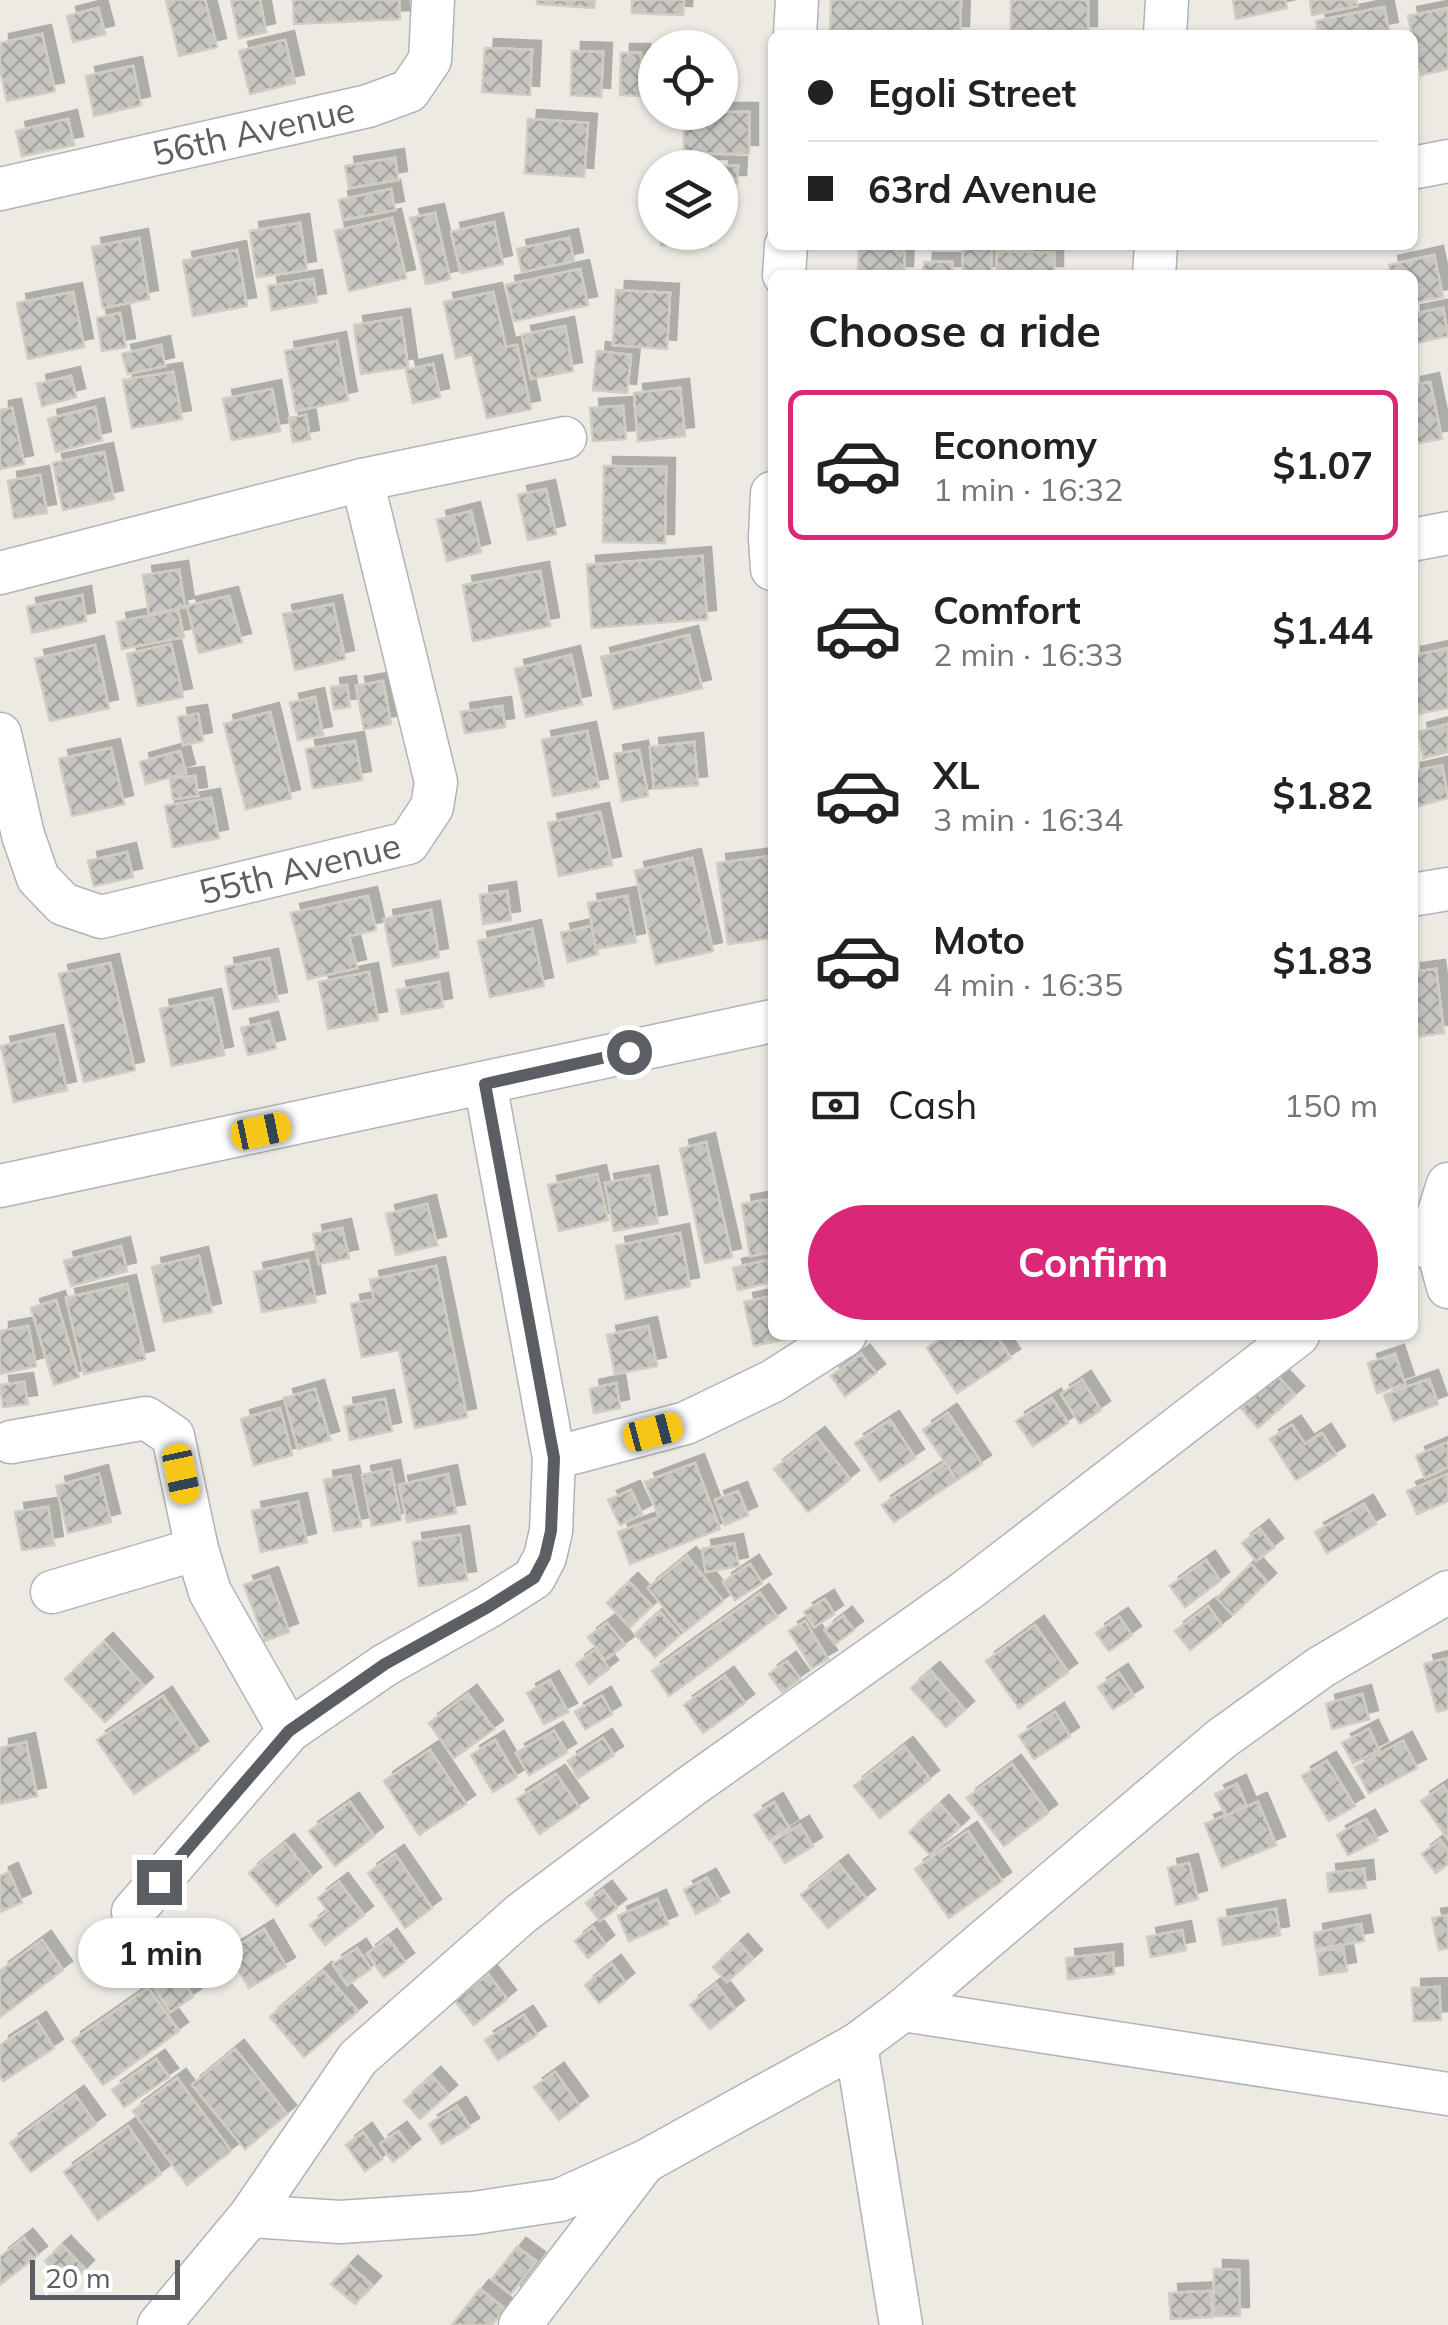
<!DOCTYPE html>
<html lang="en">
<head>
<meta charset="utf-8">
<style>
	:root { --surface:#fff; --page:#f6f6f6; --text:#222; --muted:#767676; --line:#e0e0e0; --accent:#db2777 }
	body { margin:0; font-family:Mulish,sans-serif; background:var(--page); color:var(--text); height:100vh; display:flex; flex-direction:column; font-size:38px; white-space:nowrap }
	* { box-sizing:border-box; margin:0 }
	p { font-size:32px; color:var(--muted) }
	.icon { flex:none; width:55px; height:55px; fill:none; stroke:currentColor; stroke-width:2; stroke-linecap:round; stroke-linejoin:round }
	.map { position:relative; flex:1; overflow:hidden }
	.details { position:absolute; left:768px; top:270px; width:650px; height:1070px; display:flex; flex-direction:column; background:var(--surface); border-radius:15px; box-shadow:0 2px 8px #0004 }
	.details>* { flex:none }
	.top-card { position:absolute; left:768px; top:30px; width:650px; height:220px; border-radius:15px; box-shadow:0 2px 8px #0004; display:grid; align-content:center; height:220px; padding:0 40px; background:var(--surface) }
	.tools { position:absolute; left:638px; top:30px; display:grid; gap:20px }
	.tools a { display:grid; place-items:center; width:100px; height:100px; border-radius:50%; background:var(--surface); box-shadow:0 2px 8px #0004; font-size:50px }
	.scale { position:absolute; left:30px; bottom:25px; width:150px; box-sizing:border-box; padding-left:10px; border:5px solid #5b5e62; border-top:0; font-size:28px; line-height:35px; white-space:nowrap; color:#5b5e62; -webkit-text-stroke:8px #fff; paint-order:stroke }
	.end { position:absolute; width:45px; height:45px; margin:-22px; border:12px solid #5b5e62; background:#fff; box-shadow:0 0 0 5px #fff }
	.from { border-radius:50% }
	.bubble { position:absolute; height:70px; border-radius:35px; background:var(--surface); box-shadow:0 2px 8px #0004; font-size:32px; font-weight:700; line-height:70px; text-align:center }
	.car { position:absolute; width:30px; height:60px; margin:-30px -15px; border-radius:12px; box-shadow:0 0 8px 2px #0007; background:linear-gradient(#f5c518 24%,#345 0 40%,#f5c518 0 76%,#345 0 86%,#f5c518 0) }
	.top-card b { display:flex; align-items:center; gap:35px; height:95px; font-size:38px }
	.top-card b+b { border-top:2px solid var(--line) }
	.top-card i { width:25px; height:25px; background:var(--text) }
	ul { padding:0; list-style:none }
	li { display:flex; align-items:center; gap:30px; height:150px; margin:0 20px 15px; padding:0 20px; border:5px solid transparent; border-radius:15px }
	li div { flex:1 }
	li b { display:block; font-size:38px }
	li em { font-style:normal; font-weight:700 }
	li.current { border-color:var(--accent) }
	li>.icon { width:90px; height:90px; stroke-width:1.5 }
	h2 { padding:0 40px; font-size:45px; line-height:120px }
	.pay { display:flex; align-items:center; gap:25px; height:110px; padding:0 40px; font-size:38px }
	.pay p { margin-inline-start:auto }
	.primary-button { display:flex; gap:20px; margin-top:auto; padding:20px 40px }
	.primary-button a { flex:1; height:115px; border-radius:60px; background:var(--accent); color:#fff; font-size:40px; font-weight:700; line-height:115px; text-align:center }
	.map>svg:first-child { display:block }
	.building { fill:url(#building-cross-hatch); stroke:#d0ccc2; stroke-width:2.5; filter:url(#shadow) }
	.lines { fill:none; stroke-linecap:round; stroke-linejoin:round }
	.minor-casing { stroke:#b0b3b7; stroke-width:45 }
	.minor { stroke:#fff; stroke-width:42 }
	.route { stroke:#5b5e62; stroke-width:12 }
	.labels { text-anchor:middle; stroke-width:8; stroke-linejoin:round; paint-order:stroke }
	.street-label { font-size:35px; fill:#5b5e62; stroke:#fff }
</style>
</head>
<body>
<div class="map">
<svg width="1448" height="2325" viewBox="0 0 1448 2325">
	<defs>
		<pattern id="building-cross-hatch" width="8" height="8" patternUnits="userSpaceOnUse" patternTransform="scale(2.5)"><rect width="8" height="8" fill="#c7c5c0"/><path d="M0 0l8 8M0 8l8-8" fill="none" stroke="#a5a39f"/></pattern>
		<filter id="shadow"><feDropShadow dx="9" dy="-9" stdDeviation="0" flood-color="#0004"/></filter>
	</defs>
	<rect width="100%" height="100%" fill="#eceae3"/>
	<path class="building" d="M166,0H205L217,47L179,56Z
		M231,0H260L266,32L239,38Z
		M293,0H399L400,19L294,24Z
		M537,0H595L594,8L537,4Z
		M632,0H684L683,15L632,13Z
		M831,0H961L960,35H830Z
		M1011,0H1088V35H1011Z
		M1233,0H1285L1287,8L1236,19Z
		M1310,0H1356L1357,6L1312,15Z
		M1384,7L1389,31L1367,35H1319L1316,21Z
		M98,8L105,34L73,42L67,16Z
		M1448,8V69L1421,75L1408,16Z
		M42,34L55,91L7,101L0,69V43Z
		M285,40L295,83L250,94L239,51Z
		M485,48L532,50L530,95L482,92Z
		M572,51L603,52L601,97L571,95Z
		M621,53H641L640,96L620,95Z
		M133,66L141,105L94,116L86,76Z
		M684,112H749V154L684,153Z
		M68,119L74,145L22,156L16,131Z
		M528,119L588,123L584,177L525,173Z
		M395,158L398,180L349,188L345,166Z
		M692,165L738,166L737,184H720V168H692Z
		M391,189L395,210L343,220L339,200Z
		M435,213L450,279L426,284L410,218Z
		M392,218L406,278L349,291L335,231Z
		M494,222L503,264L461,273L451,232Z
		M300,223L307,270L257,277L250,231Z
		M661,232H711V245H661Z
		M139,238L149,299L103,308L92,247Z
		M569,238L574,261L522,272L517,249Z
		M859,245H905L904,275H858Z
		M963,245H992L991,275H963Z
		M237,250L247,306L193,316L183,261Z
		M997,251L1054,253V275H997Z
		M1434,255L1443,297L1412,303V275H1391L1389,265Z
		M924,262H952V275H923Z
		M580,269L588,305L514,321L506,285Z
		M313,279L317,302L272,310L268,286Z
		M616,290L670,293L667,349L613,345Z
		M73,292L84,347L28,359L17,303Z
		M493,292L506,347L517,345L531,409L487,418L472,354L456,358L444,302Z
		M1443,308L1448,336L1412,344V314Z
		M120,313L126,347L102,351L97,318Z
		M401,318L408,367L361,374L354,325Z
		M565,326L573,371L531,379L522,335Z
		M337,341L348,400L296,411L285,351Z
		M161,345L165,366L128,374L122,354Z
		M597,351L631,355L627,393L593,390Z
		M433,364L440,397L413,403L406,370Z
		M173,372L182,419L132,428L123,380Z
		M71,376L76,397L42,406L37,384Z
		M1430,382L1442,439L1412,444V386Z
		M680,388L685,436L638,441L634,393Z
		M272,389L280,431L232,440L223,399Z
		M623,406L626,439L593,441L590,408Z
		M95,407L102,440L56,452L48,419Z
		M12,408L24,464L0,469V410Z
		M306,415L310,439L293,442L289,418Z
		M104,452L114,499L63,510L53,463Z
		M604,466L666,467L665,543L603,542Z
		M40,475L47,513L14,518L8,481Z
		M546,489L556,534L528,540L518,495Z
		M471,511L481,552L447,561L437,520Z
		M702,556L707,619L592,628L587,565Z
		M179,570L185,607L149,614L143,575Z
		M540,571L550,626L473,641L463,585Z
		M82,595L86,621L32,633L27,607Z
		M229,596L242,642L199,653L187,606Z
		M333,604L345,659L295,670L283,614Z
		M178,610L184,637L122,649L117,622Z
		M689,635L702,688L614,709L601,657Z
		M171,644L183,697L138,706L127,654Z
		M95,645L109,708L50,721L35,659Z
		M1448,648V708L1412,715V656Z
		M571,655L582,704L526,717L515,669Z
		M383,681L391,724L364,729L356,686Z
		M347,685L350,707L334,709L331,687Z
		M315,697L323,735L298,740L290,703Z
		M502,706L505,727L465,733L461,712Z
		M270,712L291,798L246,809L224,724Z
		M198,714L203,741L183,745L178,717Z
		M1448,724V752L1424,758L1418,732Z
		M587,731L599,787L553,796L542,740Z
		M355,741L362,780L313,788L306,749Z
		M694,742L698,785L654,789L650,747Z
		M111,748L124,804L72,816L59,759Z
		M639,750L648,796L622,801L614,754Z
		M180,751L186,773L146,784L140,762Z
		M1442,765L1448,798L1412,808V772Z
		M195,776L198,796L173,799L170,779Z
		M211,798L219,838L173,847L165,806Z
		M600,812L612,865L559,876L548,823Z
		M127,852L133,877L94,886L88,861Z
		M772,856V938L728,944L717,863Z
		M692,858L713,951L656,964L635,871Z
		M507,891L511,920L483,924L480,895Z
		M368,896L376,930L349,936L357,968L308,979L291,913Z
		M627,896L636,942L596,949L588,903Z
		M431,910L439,957L393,966L384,919Z
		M591,926L598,954L568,962L561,933Z
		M532,929L544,986L490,997L478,941Z
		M269,958L278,1001L233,1009L225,967Z
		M110,963L135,1070L84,1082L59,974Z
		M1436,969L1444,1033L1412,1037V972Z
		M369,972L378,1020L328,1029L319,982Z
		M439,982L443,1007L402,1014L397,990Z
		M212,998L224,1055L172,1066L160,1009Z
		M269,1021L276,1048L248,1055L241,1028Z
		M54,1034L67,1090L14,1102L1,1046Z
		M706,1142L732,1257L705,1263L680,1149Z
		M597,1174L608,1220L559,1231L548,1185Z
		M649,1175L658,1223L614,1231L605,1183Z
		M772,1199V1252L750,1256L742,1204Z
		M427,1204L437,1245L396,1255L386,1214Z
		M342,1228L349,1258L319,1264L313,1234Z
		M680,1233L690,1286L626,1299L616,1246Z
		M121,1246L127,1271L71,1286L64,1261Z
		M199,1256L212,1312L164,1322L152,1267Z
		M772,1259V1282L738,1290L733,1268Z
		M308,1260L316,1302L262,1312L254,1272Z
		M436,1266L467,1417L415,1428L399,1350L362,1357L351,1304L374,1299L370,1280Z
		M127,1284L145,1359L84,1374L66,1298Z
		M772,1296V1335L800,1336L754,1346L744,1302Z
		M56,1300L79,1377L54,1385L31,1308Z
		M28,1326L36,1366L0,1374V1331Z
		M648,1326L657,1366L615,1374L607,1335Z
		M947,1335H996L1011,1358L957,1393L927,1348Z
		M861,1354L876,1373L845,1396L831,1376Z
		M1395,1354L1405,1384L1377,1393L1368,1363Z
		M1277,1376L1295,1395L1258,1428L1241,1408Z
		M1429,1379L1438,1404L1394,1421L1384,1395Z
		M1082,1380L1101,1410L1080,1424L1061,1394Z
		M24,1382L28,1404L3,1407L0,1385Z
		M616,1383L620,1408L594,1413L590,1389Z
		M315,1389L330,1440L298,1449L284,1398Z
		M1052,1398L1068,1423L1033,1446L1016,1421Z
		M385,1399L392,1431L350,1440L344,1407Z
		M280,1408L292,1455L254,1465L241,1419Z
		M948,1413L982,1464L957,1480L923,1430Z
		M890,1420L915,1458L880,1481L855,1443Z
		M1292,1425L1305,1444L1322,1433L1336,1455L1296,1480L1270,1439Z
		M816,1436L850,1479L808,1512L774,1469Z
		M1448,1442V1467L1425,1478L1416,1456Z
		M695,1463L720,1529L630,1564L618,1532L659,1517L645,1482Z
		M945,1463L957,1480L894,1522L882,1505Z
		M391,1469L401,1520L372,1526L362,1475Z
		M99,1474L111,1522L68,1533L56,1486Z
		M448,1474L456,1513L407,1522L399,1485Z
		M1448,1474V1501L1417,1514L1407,1491Z
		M350,1475L361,1526L334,1531L324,1480Z
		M631,1490L642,1514L620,1525L608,1500Z
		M738,1491L748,1515L725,1525L715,1500Z
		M298,1502L307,1542L261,1552L252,1511Z
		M1364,1504L1376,1524L1327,1553L1315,1532Z
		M48,1507L54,1545L22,1550L15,1512Z
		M1260,1529L1274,1547L1256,1561L1242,1543Z
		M460,1535L467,1580L419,1586L413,1542Z
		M734,1543L739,1566L706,1572L702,1549Z
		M687,1556L723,1601L684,1632L648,1588Z
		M1206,1560L1220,1581L1185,1607L1170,1586Z
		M750,1564L762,1583L735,1600L723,1582Z
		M1251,1564L1267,1582L1233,1615L1217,1598Z
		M269,1576L289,1632L265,1641L244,1585Z
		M629,1582L652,1606L630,1627L607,1603Z
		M760,1593L777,1617L669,1696L652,1671Z
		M825,1599L834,1614L814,1627L804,1612Z
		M1208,1606L1222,1625L1190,1650L1175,1631Z
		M660,1612L680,1635L655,1657L635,1634Z
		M843,1616L854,1630L835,1644L825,1630Z
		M1119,1617L1132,1635L1109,1651L1096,1633Z
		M805,1621L828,1659L812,1668L789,1631Z
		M607,1623L625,1645L605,1660L588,1637Z
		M1035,1625L1068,1672L1019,1708L986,1661Z
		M104,1642L144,1686L105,1722L65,1679Z
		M595,1650L609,1669L589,1684L576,1664Z
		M1448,1658V1709L1437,1712L1424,1664Z
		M787,1661L800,1679L782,1692L769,1674Z
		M931,1671L965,1710L946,1727L911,1688Z
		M1119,1673L1134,1696L1113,1709L1098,1687Z
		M725,1676L745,1703L703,1733L684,1705Z
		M550,1680L568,1712L544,1724L527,1693Z
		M468,1694L494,1729L454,1758L429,1723Z
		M1362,1694L1369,1719L1332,1729L1326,1704Z
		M163,1696L199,1750L134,1794L97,1740Z
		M602,1696L612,1714L585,1729L575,1712Z
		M1055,1712L1070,1736L1034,1759L1019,1736Z
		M1369,1729L1379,1750L1353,1763L1342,1743Z
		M554,1731L567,1752L529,1775L516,1753Z
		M603,1738L614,1755L578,1778L568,1761Z
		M495,1740L517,1777L493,1792L471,1755Z
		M1403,1741L1417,1768L1369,1793L1355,1767Z
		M26,1742L37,1796L0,1804V1748Z
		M904,1746L930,1779L880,1818L854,1786Z
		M430,1750L466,1804L419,1835L384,1781Z
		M1327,1761L1355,1806L1329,1821L1302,1776Z
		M1012,1764L1048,1813L1004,1846L967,1798Z
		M556,1774L579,1807L539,1834L517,1799Z
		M1237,1784L1246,1805L1226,1815L1215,1794Z
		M1443,1786L1448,1793V1839L1421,1801Z
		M350,1802L374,1836L335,1866L309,1831Z
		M774,1802L789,1828L769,1840L754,1815Z
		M1258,1802L1276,1845L1222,1867L1205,1824Z
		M940,1804L960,1827L930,1855L909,1832Z
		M1366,1819L1378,1840L1348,1855L1337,1835Z
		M800,1825L813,1846L785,1863L772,1842Z
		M968,1831L1002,1881L949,1918L915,1869Z
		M1440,1840L1448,1851V1864L1436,1873L1422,1854Z
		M285,1843L312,1876L277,1906L249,1873Z
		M395,1854L432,1908L405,1928L368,1873Z
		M1189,1863L1198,1899L1176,1905L1168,1868Z
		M839,1864L866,1898L828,1928L801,1895Z
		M1364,1869L1366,1888L1329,1892L1327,1873Z
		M9,1872L22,1902L0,1912V1876Z
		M707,1878L720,1901L696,1914L684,1890Z
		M339,1882L364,1915L325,1945L310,1925L328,1911L318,1898Z
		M603,1890L617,1908L600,1921L586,1903Z
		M657,1899L668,1924L629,1941L618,1916Z
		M1276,1909L1280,1935L1223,1945L1218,1919Z
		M1448,1915V1948L1439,1950L1432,1918Z
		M1361,1924L1364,1941L1316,1949L1314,1933Z
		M593,1927L605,1944L588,1958L575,1941Z
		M264,1929L286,1966L249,1988L228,1952Z
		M1182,1930L1186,1950L1151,1957L1147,1937Z
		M388,1938L405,1962L384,1977L367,1954Z
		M42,1940L63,1970L0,2017V1971Z
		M739,1943L753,1959L727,1982L713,1967Z
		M214,1948L232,1974L217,1984L199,1959Z
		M357,1948L371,1969L347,1985L333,1964Z
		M1343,1948L1347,1971L1320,1975L1317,1952Z
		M1113,1953L1114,1974L1068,1979L1066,1958Z
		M172,1964L193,1997L170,2012L149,1979Z
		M612,1964L625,1982L599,2003L585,1985Z
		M323,1971L358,2011L304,2057L270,2017Z
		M488,1974L507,1999L474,2025L455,2001Z
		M716,1984L735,2009L710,2029L690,2005Z
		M1439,1987L1441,2020L1414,2021L1412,1988Z
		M148,1988L179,2031L103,2085L72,2041Z
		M524,2015L537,2035L498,2060L485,2040Z
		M37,2021L54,2048L3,2081L0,2076V2045Z
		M235,2049L287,2114L245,2149L192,2085Z
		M156,2059L169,2077L124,2107L112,2090Z
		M555,2072L579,2105L559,2120L534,2087Z
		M432,2076L448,2094L420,2119L404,2101Z
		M177,2078L231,2151L187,2185L133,2111Z
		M75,2095L96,2124L31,2172L10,2143Z
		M457,2106L470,2127L442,2144L429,2124Z
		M128,2126L161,2174L98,2220L64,2172Z
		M398,2131L411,2148L393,2162L380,2144Z
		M363,2132L382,2159L365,2171L346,2145Z
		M24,2238L38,2255L0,2285V2257Z
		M62,2245L85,2269L68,2286L45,2261Z
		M517,2247L536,2261L511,2294L492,2279Z
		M349,2265L372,2285L355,2304L331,2284Z
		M1214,2269L1239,2270L1240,2316H1214Z
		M480,2289L505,2309L492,2325H452Z
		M1211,2291L1212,2317L1171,2319L1169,2293Z"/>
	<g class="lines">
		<defs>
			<g id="minor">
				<path d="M795,35L797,0"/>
				<path d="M1165,35L1167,0"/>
				<path d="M1412,168L1448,161"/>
				<path id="s1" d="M0,189L368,106L409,91L430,60L433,0"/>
				<path d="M784,275L786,245"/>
				<path d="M1154,275L1156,245"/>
				<path d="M772,493L770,539L772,569"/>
				<path d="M1412,540L1448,533"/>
				<path d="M0,573L362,480L565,438"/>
				<path id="s2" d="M0,734L23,835L38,878L63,904L101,917L408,843L432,807L436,782L362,480"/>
				<path d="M1412,895L1448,889"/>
				<path d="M0,1186L772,1021"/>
				<path d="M1433,1231L1448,1287"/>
				<path d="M1412,1247L1433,1231L1448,1184"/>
				<path d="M11,1442L146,1418L173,1436L197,1549L210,1592L289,1731"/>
				<path d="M554,1458L686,1423L773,1381L845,1335"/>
				<path d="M52,1592L197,1549"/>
				<path d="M133,1912L289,1731L385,1665L488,1607L534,1578L545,1557L551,1531L554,1458L485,1083"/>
				<path d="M903,2010L1448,2094"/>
				<path d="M856,2045L901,2325"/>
				<path d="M250,2216L340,2222L474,2213L560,2200L646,2161L856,2045L903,2010L1221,1739L1321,1667L1448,1592"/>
				<path d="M159,2325L250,2216L358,2058L522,1913L690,1787L966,1591L1298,1335"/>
				<path d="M520,2325L642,2165"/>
			</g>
		</defs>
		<use href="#minor" class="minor-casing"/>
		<use href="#minor" class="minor"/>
	</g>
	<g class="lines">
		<path class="route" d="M159,1882L289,1731L385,1664L488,1607L534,1578L545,1557L551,1531L554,1458L485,1084L629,1052"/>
	</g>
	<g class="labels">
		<g class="street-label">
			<text dy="12" stroke="none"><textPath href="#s1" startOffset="260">56th Avenue</textPath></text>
			<text dy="12" stroke="none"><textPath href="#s2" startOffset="430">55th Avenue</textPath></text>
		</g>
	</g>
</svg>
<div class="tools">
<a><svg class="icon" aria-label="locate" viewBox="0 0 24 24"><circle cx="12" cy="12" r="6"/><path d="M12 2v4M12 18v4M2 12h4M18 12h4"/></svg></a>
<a><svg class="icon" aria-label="layers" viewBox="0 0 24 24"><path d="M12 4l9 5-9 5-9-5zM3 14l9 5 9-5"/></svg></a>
</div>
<div class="scale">20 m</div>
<i class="end from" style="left:629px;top:1052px"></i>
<i class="end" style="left:159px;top:1882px"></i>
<div class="bubble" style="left:78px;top:1918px;width:165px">1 min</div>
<i class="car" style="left:261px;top:1131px;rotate:78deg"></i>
<i class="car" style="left:653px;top:1432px;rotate:75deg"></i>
<i class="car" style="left:181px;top:1474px;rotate:168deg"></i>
<div class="top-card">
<b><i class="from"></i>Egoli Street</b>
<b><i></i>63rd Avenue</b>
</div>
<section class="details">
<h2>Choose a ride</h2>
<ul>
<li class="current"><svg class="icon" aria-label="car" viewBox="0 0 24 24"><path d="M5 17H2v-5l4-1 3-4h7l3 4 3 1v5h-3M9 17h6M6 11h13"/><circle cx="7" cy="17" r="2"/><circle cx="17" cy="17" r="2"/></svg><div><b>Economy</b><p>1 min · 16:32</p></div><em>$1.07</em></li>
<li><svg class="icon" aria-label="car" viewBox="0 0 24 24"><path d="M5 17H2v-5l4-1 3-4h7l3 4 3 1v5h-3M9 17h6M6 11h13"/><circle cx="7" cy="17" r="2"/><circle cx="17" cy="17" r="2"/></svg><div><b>Comfort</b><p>2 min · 16:33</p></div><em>$1.44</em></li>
<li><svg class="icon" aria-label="car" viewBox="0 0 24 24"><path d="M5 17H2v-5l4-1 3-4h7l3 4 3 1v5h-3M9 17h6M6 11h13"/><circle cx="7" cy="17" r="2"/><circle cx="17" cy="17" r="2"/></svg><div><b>XL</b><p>3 min · 16:34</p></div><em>$1.82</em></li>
<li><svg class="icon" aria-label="car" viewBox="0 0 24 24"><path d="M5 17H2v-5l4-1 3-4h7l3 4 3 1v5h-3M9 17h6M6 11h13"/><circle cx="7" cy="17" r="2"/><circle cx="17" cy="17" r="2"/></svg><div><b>Moto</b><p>4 min · 16:35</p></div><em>$1.83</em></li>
</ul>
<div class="pay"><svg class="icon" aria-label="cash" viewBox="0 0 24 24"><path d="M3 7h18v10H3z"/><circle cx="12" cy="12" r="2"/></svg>Cash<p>150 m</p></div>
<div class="primary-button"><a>Confirm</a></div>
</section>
</div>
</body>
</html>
